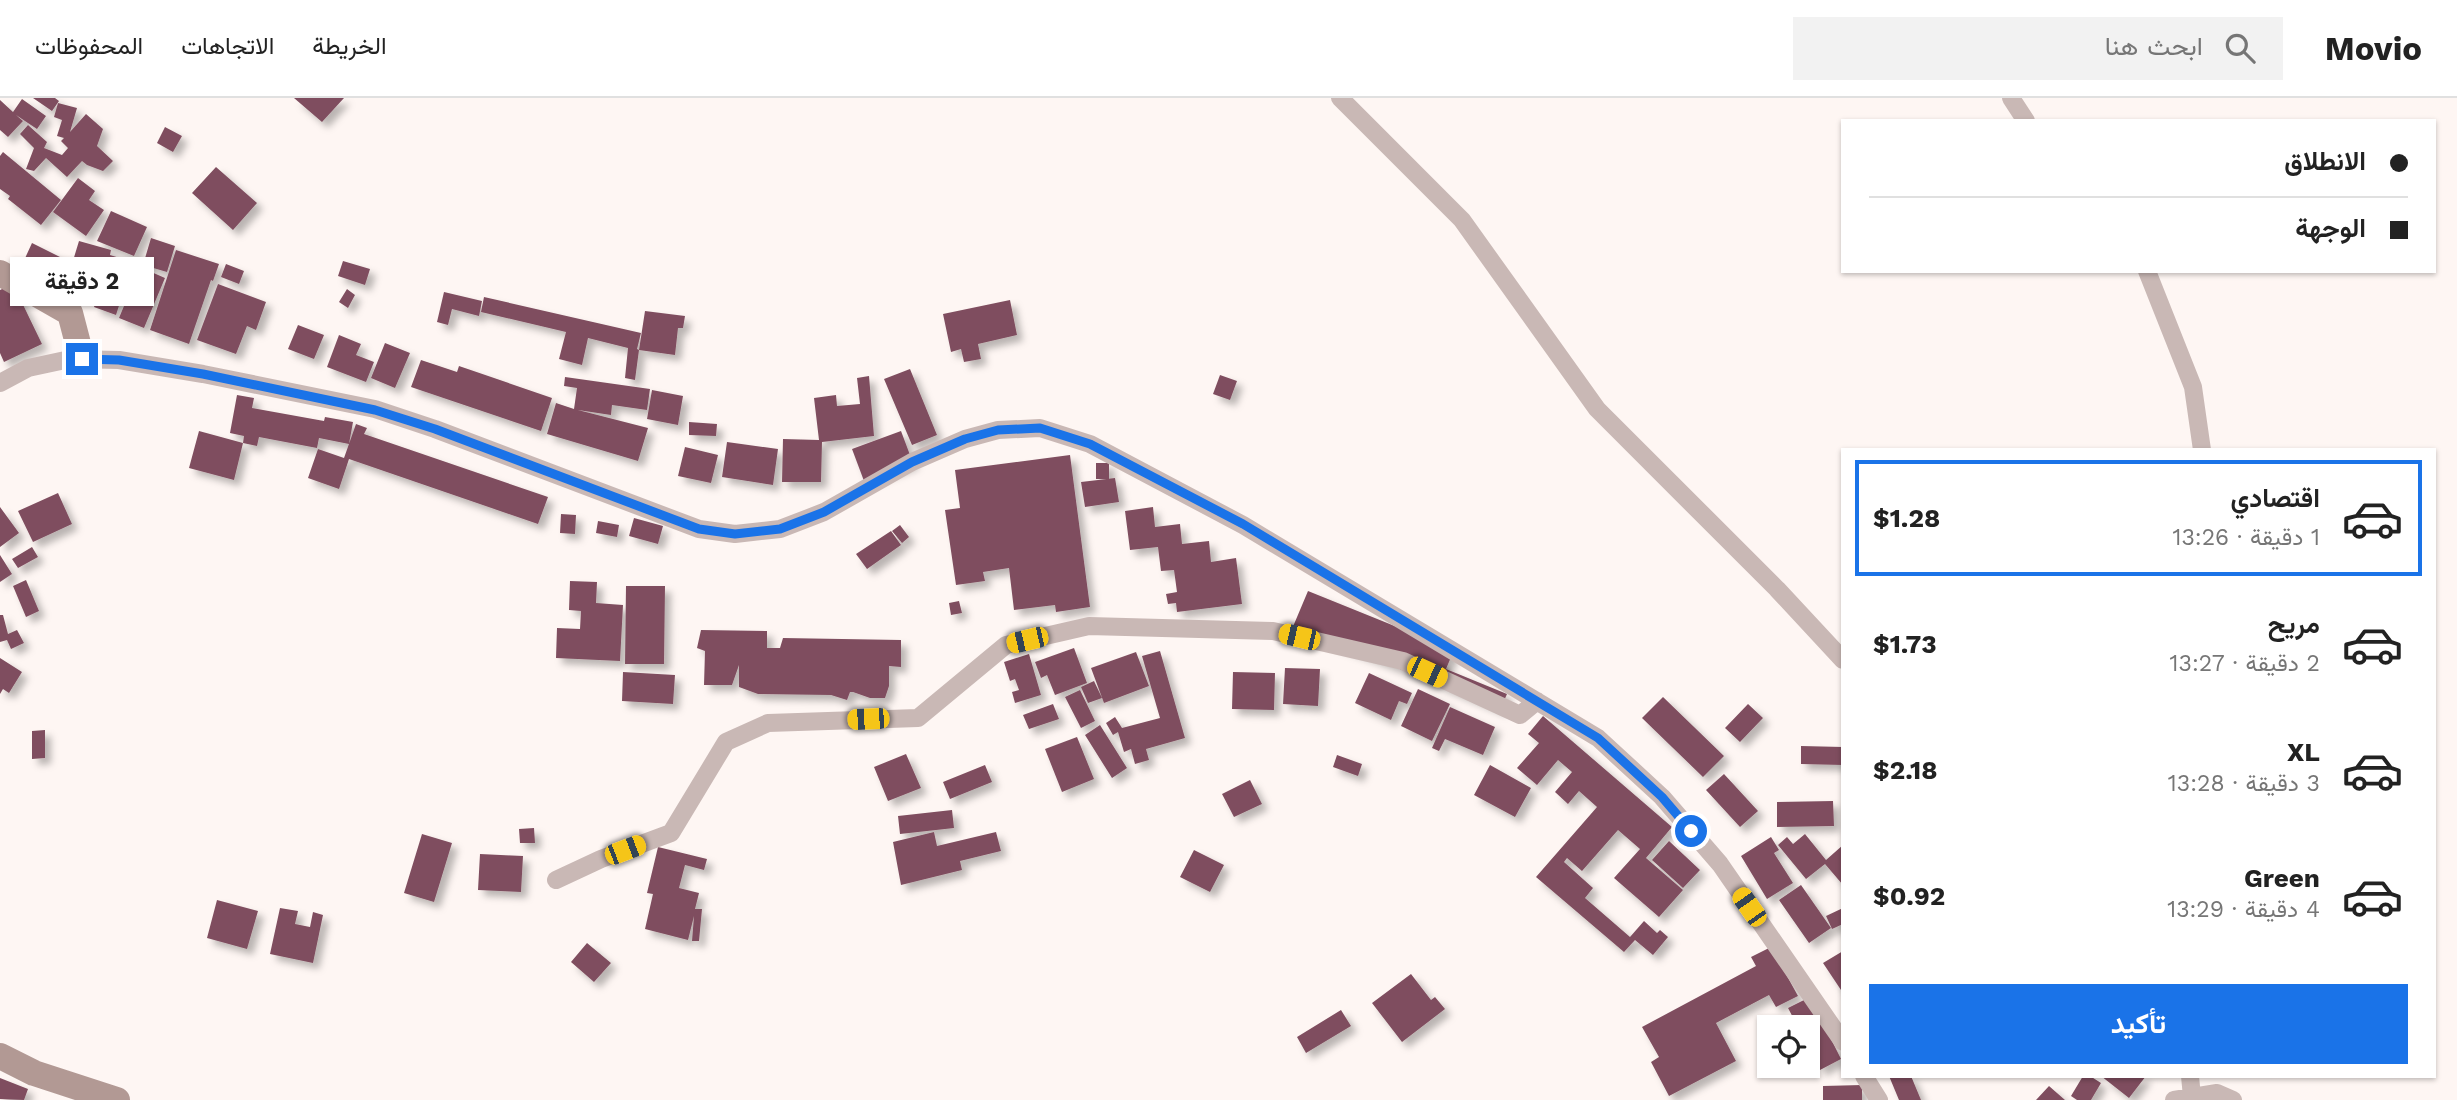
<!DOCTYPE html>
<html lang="ar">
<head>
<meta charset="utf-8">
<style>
	:root { --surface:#fff; --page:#f2f2f2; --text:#222; --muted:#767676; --line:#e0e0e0; --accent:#1a73e8 }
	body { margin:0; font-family:"Work Sans",Vazirmatn,sans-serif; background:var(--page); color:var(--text); direction:rtl; height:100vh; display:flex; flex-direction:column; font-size:26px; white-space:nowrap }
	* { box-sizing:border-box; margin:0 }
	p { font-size:23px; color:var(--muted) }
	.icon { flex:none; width:38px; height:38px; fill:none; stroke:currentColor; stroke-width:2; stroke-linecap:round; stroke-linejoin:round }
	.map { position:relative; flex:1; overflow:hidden; direction:ltr }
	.panel { position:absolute; left:1841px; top:350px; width:595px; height:630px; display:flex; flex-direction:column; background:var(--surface); border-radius:0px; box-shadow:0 2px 5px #0004; direction:rtl }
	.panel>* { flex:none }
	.hud { position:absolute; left:1841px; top:21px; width:595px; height:154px; border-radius:0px; box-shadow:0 2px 5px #0004; direction:rtl; display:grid; align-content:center; height:154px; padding:0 28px; background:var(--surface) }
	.tools { position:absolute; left:1757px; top:917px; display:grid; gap:14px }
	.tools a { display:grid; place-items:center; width:63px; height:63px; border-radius:0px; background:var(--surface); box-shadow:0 2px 5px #0004; font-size:35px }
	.end { position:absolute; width:32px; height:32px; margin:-16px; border:9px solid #1a73e8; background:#fff; box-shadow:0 0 0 4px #fff }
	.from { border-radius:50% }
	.bubble { position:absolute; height:49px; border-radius:0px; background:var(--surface); box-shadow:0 2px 5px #0004; font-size:23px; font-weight:700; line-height:49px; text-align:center; direction:rtl }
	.car { position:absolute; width:21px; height:42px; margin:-21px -10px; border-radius:9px; box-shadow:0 0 5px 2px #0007; background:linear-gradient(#f5c518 24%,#345 0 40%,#f5c518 0 76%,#345 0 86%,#f5c518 0) }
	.hud b { display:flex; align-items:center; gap:24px; height:66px; font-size:26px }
	.hud b+b { border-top:2px solid var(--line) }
	.hud i { width:18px; height:18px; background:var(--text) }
	ul { padding:12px 0 0; list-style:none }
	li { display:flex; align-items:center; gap:21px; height:116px; margin:0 14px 10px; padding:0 14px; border:4px solid transparent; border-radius:0px }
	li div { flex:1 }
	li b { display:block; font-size:26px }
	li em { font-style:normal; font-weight:700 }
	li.current { border-color:var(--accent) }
	li>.icon { width:63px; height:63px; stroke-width:1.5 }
	.cta { display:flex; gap:14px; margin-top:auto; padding:14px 28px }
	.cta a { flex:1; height:80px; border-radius:0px; background:var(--accent); color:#fff; font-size:28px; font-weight:700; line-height:80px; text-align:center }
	header { display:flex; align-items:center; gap:42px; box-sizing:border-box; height:98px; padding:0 35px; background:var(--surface); border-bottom:2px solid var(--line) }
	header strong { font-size:33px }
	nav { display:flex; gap:38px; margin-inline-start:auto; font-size:24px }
	.search { width:490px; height:63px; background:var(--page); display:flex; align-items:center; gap:18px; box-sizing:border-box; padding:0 24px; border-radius:0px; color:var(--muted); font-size:26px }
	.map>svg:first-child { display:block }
	.building { fill:#7f4e5f; filter:url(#shadow) }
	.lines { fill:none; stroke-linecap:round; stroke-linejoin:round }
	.street { stroke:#c9b8b5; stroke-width:18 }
	.secondary { stroke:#b29994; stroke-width:26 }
	.route { stroke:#1a73e8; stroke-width:9 }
</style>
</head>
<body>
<header>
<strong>Movio</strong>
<div class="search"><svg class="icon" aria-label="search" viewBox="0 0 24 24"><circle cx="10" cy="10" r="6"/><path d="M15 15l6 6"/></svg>ابحث هنا</div>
<nav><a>الخريطة</a><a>الاتجاهات</a><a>المحفوظات</a></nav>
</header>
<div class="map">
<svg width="2457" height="1002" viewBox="0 0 2457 1002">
	<defs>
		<filter id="shadow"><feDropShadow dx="6" dy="6" stdDeviation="3.5" flood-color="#0004"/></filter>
	</defs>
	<rect width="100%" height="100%" fill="#fef6f3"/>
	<path class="building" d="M33,0H55L59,3L52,13Z
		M294,0H344L322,24Z
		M22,1L46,18L37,31L16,17L23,23L8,39L0,32V2L13,14Z
		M58,5L77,10L70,34L86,16L103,31L97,48L113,63L103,73L87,67L82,63L67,79L46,60L34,73L26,71L34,50L20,36L28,27L47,44L44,50L62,57L68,50L61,43L64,40L57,38L62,22L54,19Z
		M165,29L182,38L173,54L157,45Z
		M3,54L61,102L41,127L8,101L10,98L0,91V58Z
		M216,69L257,105L233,132L192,95Z
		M78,80L95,93L89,102L104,112L86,138L53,114Z
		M111,113L147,129L134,158L97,143Z
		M151,140L175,148L167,174L143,167Z
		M79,143L111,152L110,157L133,164L116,217L94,209L107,170L104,169L96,196L61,186L67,165L72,166Z
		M32,145L66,162L54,185L21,169Z
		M176,152L219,166L213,183L211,182L189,246L150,232Z
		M343,163L370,171L365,187L338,178Z
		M226,166L244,173L239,186L221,179Z
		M140,169L165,180L144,230L119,220Z
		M13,186L42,246L4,264L0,255V192Z
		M218,186L266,204L256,232L247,228L236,256L197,242Z
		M347,191L355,197L348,210L339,204Z
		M444,194L482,203L479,218L452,211L448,227L437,224Z
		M484,199L641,235L637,251L639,252L635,282L625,280L628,250L588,240L582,267L559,261L566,234L481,214Z
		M1010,202L1017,237L978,246L981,261L964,264L961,251L951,254L943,216Z
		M645,213L685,218L683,230H678L675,257L639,252Z
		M298,227L324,237L314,261L288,251Z
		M339,237L361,246L356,257L374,264L366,284L327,269Z
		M385,245L410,255L395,290L371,280Z
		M421,262L457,274L459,268L552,300L541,333L411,289Z
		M910,271L937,337L912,347L884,281Z
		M1220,277L1237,283L1230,302L1213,296Z
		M869,278L874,338L822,344L821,384H782L783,341L819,342L814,300L836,297L837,308L860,306L857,280Z
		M565,279L650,291L647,312L612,307L611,317L578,312L648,330L638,363L547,336L556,305L574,311L577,290L564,288Z
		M652,292L683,298L678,327L647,321Z
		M237,297L254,300L252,310L324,323L325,319L353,324L349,346L319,340L317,350L259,339L257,348L243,345L234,382L189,370L199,333L243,345L244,338L230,335Z
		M689,324L717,326L716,338L689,337Z
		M356,326L367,330L364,336L548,399L538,426L349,361L339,391L308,380L318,351L344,360Z
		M901,333L913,365L864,383L852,351Z
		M727,344L778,351L773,387L722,379Z
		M685,349L718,357L711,385L678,378Z
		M1070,357L1090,509L1056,514L1055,507L1014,512L1009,470L983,474L985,483L956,487L945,412L960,410L955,372Z
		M1096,365H1109V381H1096Z
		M1115,380L1119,404L1085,409L1081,384Z
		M58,395L72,426L33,444L18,413Z
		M0,409L19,435L0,449Z
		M1153,409L1155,429L1180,426L1182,446L1209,443L1211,464L1236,460L1242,506L1177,514L1176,505L1168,506L1166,496L1177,494L1174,472L1161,473L1158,449L1130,452L1125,413Z
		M561,416L576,417L575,436L560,435Z
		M634,420L663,428L658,446L629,438Z
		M598,423L619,427L617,439L596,435Z
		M900,427L909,439L902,445L892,433Z
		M891,433L901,447L867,471L856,456Z
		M32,449L38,459L18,470L12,461Z
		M0,457L12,476L0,484Z
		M26,482L39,513L26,519L13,488Z
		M570,483L597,484L596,505L623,507L620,563L556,560L557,530L580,531L581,513L569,512Z
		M626,488H665L664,566H625Z
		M1308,493L1454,552L1446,571L1507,596L1500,612L1380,563L1292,531Z
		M959,503L962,515L951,517L949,505Z
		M0,517H3L8,536L17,532L24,545L11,551L7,542L0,544Z
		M701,532L767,533V550H780L783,540L901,542V569L889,568V588L885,600H870L853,594H850L847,602L831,597L758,596L739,589V567L732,587H704L705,553L697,550Z
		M1074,550L1087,585L1055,597L1047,577L1041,580L1035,564Z
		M1160,553L1185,640L1146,651L1149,662L1135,666L1131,651L1124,654L1118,634L1113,637L1106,625L1115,619L1122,630L1160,620L1142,558Z
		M1136,554L1149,588L1104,605L1091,570Z
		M1029,556L1041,597L1015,605L1012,594L1019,592L1015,581L1010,583L1004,564Z
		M0,560L22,574L9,595L3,591L0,596Z
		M1285,570L1320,571L1318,608L1283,606Z
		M623,574L675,577L673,606L622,603Z
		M1233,574L1275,575L1274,612L1232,611Z
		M1369,575L1412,595L1407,606L1399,603L1391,622L1355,605Z
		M1094,583L1102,600L1088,605L1081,589Z
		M1418,591L1450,606L1432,643L1401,628Z
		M1080,592L1095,623L1081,630L1065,599Z
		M1663,599L1724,658L1703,679L1642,620Z
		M1053,606L1059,621L1029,631L1023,617Z
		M1748,606L1763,620L1740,644L1725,630Z
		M1450,609L1495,629L1483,657L1445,641L1439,653L1432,650Z
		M1543,618L1672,729L1646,760L1683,792L1659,819L1614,780L1640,751L1618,732L1582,773L1567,760L1564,764L1593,790L1585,800L1630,839L1644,823L1657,835L1660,832L1668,839L1653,857L1635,842L1624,854L1536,779L1597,709L1579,693L1568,706L1555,694L1572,674L1558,662L1537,687L1517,670L1539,645L1528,636Z
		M1100,627L1127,670L1112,680L1085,637Z
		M45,632V660L32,661V633Z
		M1077,639L1094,681L1062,694L1045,651Z
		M1801,648L1843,649V667L1801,666Z
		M906,656L921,690L888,703L874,669Z
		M1337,657L1362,666L1358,678L1333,669Z
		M985,667L992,684L950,701L943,684Z
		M1490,667L1531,690L1515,719L1474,697Z
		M1724,676L1758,713L1740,729L1706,692Z
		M1250,682L1262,706L1234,719L1222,696Z
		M1833,703L1834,728L1777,729V704Z
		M952,712L954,730L900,736L898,718Z
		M534,730L535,745H520L519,731Z
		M934,734L937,748L996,734L1001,753L960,763L962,772L901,787L893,744Z
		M422,736L452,745L434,804L404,795Z
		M1805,736L1826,762L1843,747V787L1825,766L1806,781L1778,747L1787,739L1793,746Z
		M1771,739L1779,752L1774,755L1793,785L1767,801L1741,758Z
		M1669,743L1700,772L1683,790L1652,762Z
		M658,749L707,761L704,772L685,767L679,790L699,795L695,811H702L699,843H692L694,818L688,842L645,831L653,796L647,795Z
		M1194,752L1224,767L1210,794L1180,779Z
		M480,756L523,758L521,794L478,792Z
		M1801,787L1831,830L1809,845L1779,802Z
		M217,802L258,813L247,851L207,840Z
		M280,810L298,813L295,826L310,829L313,814L323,817L313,865L270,856Z
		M1843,810V826L1832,831L1826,818Z
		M587,845L611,865L594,884L571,864Z
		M1771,849L1798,898L1776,909L1769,897L1716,925L1736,963L1669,998L1651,964L1659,959L1642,929L1756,868L1751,859Z
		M1843,853V895L1823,865Z
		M1411,876L1431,902L1435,899L1445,911L1402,944L1372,905Z
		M1810,899L1841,961L1820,972L1808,949V929H1798L1788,910Z
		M1341,912L1351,928L1306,955L1297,939Z
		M1889,978H1911L1921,1002H1899Z
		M2083,978H2090L2101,985L2091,1002H2077L2071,998Z
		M2101,978H2146L2129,1000Z
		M0,980L28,991L24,1002L0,1001Z
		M1862,987V1002H1823V988Z
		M2049,988L2065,1002H2036Z"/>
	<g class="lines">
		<path class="street" d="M1340,0L1462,122L1597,311L1777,491L1843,562
			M2011,0L2026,23
			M2147,173L2193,289L2202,352
			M0,285L28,270L70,261L119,262L203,276L375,311L435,331L699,431L735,436L780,431L824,414L912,364L965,341L998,332L1040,330L1090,346L1243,427L1598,640L1662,699L1720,766L1843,944
			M556,782L601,761L671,735L726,644L768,625L918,620L1006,547L1089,528L1273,533L1403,563L1520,617L1537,603
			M1864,978L1879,1002
			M2190,978L2192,999
			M2174,1002L2217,995L2233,1002"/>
		<path class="secondary" d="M0,175L70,215L82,261
			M0,958L34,975L117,1002"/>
	</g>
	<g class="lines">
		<path class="route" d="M82,261L119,262L203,276L375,312L435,331L699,431L735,436L780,431L824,414L912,364L965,341L998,332L1040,330L1090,346L1243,426L1598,640L1662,699L1691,733"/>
	</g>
</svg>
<div class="tools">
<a><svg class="icon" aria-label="locate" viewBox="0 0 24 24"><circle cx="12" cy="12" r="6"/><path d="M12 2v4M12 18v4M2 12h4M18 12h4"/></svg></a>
</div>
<i class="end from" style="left:1691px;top:733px"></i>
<i class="end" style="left:82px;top:261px"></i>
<div class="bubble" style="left:10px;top:159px;width:144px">2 دقيقة</div>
<i class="car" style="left:1299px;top:539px;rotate:283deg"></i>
<i class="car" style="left:1027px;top:542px;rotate:257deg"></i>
<i class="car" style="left:1427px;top:574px;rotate:115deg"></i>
<i class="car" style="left:868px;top:621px;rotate:268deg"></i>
<i class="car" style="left:625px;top:752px;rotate:69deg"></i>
<i class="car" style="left:1749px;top:809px;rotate:325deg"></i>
<div class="hud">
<b><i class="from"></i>الانطلاق</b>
<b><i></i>الوجهة</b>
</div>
<section class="panel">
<ul>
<li class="current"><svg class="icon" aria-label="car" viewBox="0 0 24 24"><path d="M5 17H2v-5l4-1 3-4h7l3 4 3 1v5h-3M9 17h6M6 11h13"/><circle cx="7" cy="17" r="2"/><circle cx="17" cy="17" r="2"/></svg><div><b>اقتصادي</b><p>1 دقيقة · 13:26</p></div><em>$1.28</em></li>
<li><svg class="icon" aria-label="car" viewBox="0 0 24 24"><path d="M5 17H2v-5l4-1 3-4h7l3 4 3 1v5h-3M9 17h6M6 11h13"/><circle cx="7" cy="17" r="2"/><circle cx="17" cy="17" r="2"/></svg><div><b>مريح</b><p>2 دقيقة · 13:27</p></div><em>$1.73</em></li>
<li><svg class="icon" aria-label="car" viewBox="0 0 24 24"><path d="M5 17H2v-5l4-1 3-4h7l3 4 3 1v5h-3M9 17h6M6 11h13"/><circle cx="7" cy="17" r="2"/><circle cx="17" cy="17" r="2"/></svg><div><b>XL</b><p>3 دقيقة · 13:28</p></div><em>$2.18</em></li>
<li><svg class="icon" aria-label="car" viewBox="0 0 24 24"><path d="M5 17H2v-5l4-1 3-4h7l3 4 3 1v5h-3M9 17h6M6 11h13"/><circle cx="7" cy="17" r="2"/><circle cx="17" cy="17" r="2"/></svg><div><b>Green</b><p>4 دقيقة · 13:29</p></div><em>$0.92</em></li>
</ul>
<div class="cta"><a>تأكيد</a></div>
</section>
</div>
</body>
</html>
